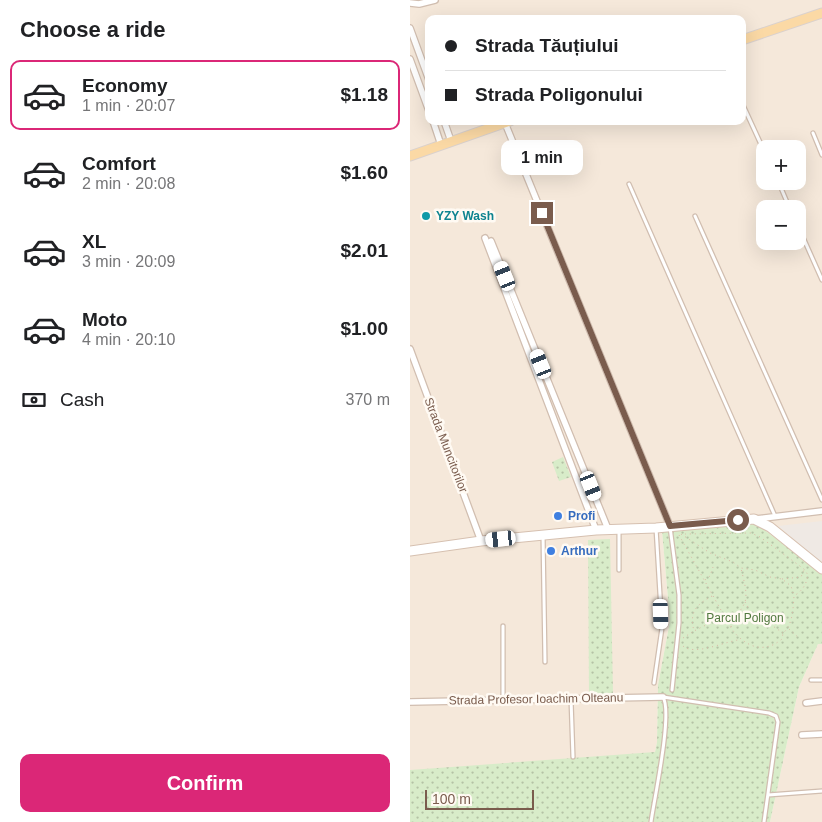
<!DOCTYPE html>
<html lang="en">
<head>
<meta charset="utf-8">
<style>
	:root { --surface:#fff; --page:#f2f2f2; --text:#202124; --muted:#757577; --line:#e0e0e0; --accent:#db2777 }
	body { margin:0; font-family:Helvetica,sans-serif; background:var(--page); color:var(--text); height:100vh; display:flex; flex-direction:column; font-size:19px; white-space:nowrap }
	* { box-sizing:border-box; margin:0 }
	p { font-size:16px; color:var(--muted) }
	.icon { flex:none; width:28px; height:28px; fill:none; stroke:currentColor; stroke-width:2; stroke-linecap:round; stroke-linejoin:round }
	.map { position:relative; flex:1; overflow:hidden }
	.drawer { display:flex; flex-direction:column; background:var(--surface); width:410px }
	.drawer>* { flex:none }
	.guide { position:absolute; left:15px; top:15px; width:321px; height:110px; border-radius:10px; box-shadow:0 5px 20px #0002; display:grid; align-content:center; height:110px; padding:0 20px; background:var(--surface) }
	.fabs { position:absolute; left:346px; top:140px; display:grid; gap:10px }
	.fabs a { display:grid; place-items:center; width:50px; height:50px; border-radius:10px; background:var(--surface); box-shadow:0 5px 20px #0002; font-size:25px }
	.scale { position:absolute; left:15px; bottom:12px; width:109px; box-sizing:border-box; padding-left:5px; border:2px solid #7a5c4d; border-top:0; font-size:14px; line-height:18px; white-space:nowrap; color:#7a5c4d; -webkit-text-stroke:4px #fffaf3; paint-order:stroke }
	.end { position:absolute; width:22px; height:22px; margin:-11px; border:6px solid #7a5c4d; background:#fff; box-shadow:0 0 0 2px #fff }
	.from { border-radius:50% }
	.bubble { position:absolute; height:35px; border-radius:10px; background:var(--surface); box-shadow:0 5px 20px #0002; font-size:16px; font-weight:700; line-height:35px; text-align:center }
	.car { position:absolute; width:15px; height:30px; margin:-15px -8px; border-radius:6px; box-shadow:0 0 4px 1px #0007; background:linear-gradient(#fff 24%,#345 0 40%,#fff 0 76%,#345 0 86%,#fff 0) }
	.guide b { display:flex; align-items:center; gap:18px; height:48px; font-size:19px }
	.guide b+b { border-top:1px solid var(--line) }
	.guide i { width:12px; height:12px; background:var(--text) }
	ul { padding:0; list-style:none }
	li { display:flex; align-items:center; gap:15px; height:70px; margin:0 10px 8px; padding:0 10px; border:2px solid transparent; border-radius:10px }
	li div { flex:1 }
	li b { display:block; font-size:19px }
	li em { font-style:normal; font-weight:700 }
	li.on { border-color:var(--accent) }
	li>.icon { width:45px; height:45px; stroke-width:1.5 }
	h2 { padding:0 20px; font-size:22px; line-height:60px }
	.pay { display:flex; align-items:center; gap:12px; height:55px; padding:0 20px; font-size:19px }
	.pay p { margin-inline-start:auto }
	.cta { display:flex; gap:10px; margin-top:auto; padding:10px 20px }
	.cta a { flex:1; height:58px; border-radius:10px; background:var(--accent); color:#fff; font-size:20px; font-weight:700; line-height:58px; text-align:center }
	main { display:flex; flex:1; min-height:0 }
	.map>svg:first-child { display:block }
	.residential { fill:#f5e8da; fill-rule:evenodd }
	.industrial { fill:#efe9e4 }
	.grass { fill:url(#grass-dots) }
	.lines { fill:none; stroke-linecap:round; stroke-linejoin:round }
	.service-casing { stroke:#d1beb0; stroke-width:5.5 }
	.minor-casing { stroke:#d1beb0; stroke-width:8 }
	.secondary-casing { stroke:#d6c0b0; stroke-width:11 }
	.primary-casing { stroke:#dad1cd; stroke-width:11 }
	.path { stroke:#d9b8a5; stroke-width:1; stroke-dasharray:1 4; stroke-linecap:butt }
	.service { stroke:#fff; stroke-width:3 }
	.minor { stroke:#fff; stroke-width:5.5 }
	.secondary { stroke:#fff; stroke-width:9 }
	.primary { stroke:#fbd9a5; stroke-width:9 }
	.route { stroke:#7a5c4d; stroke-width:6 }
	.culture-dot { fill:#0f9aa8; stroke:#fffaf3; stroke-width:2 }
	.shop-dot { fill:#3f7fe0; stroke:#fffaf3; stroke-width:2 }
	.labels { text-anchor:middle; stroke-width:5; stroke-linejoin:round; paint-order:stroke }
	.culture-label { font-size:12px; font-weight:bold; fill:#0d838f; stroke:#fffaf3; text-anchor:start }
	.street-label { font-size:12px; fill:#7a5c4d; stroke:#fffaf3 }
	.shop-label { font-size:12px; font-weight:bold; fill:#366cbe; stroke:#fffaf3; text-anchor:start }
	.park-label { font-size:12px; fill:#537a41; stroke:#fffaf3 }
</style>
</head>
<body>
<main>
<section class="drawer">
<h2>Choose a ride</h2>
<ul>
<li class="on"><svg class="icon" aria-label="car" viewBox="0 0 24 24"><path d="M5 17H2v-5l4-1 3-4h7l3 4 3 1v5h-3M9 17h6M6 11h13"/><circle cx="7" cy="17" r="2"/><circle cx="17" cy="17" r="2"/></svg><div><b>Economy</b><p>1 min · 20:07</p></div><em>$1.18</em></li>
<li><svg class="icon" aria-label="car" viewBox="0 0 24 24"><path d="M5 17H2v-5l4-1 3-4h7l3 4 3 1v5h-3M9 17h6M6 11h13"/><circle cx="7" cy="17" r="2"/><circle cx="17" cy="17" r="2"/></svg><div><b>Comfort</b><p>2 min · 20:08</p></div><em>$1.60</em></li>
<li><svg class="icon" aria-label="car" viewBox="0 0 24 24"><path d="M5 17H2v-5l4-1 3-4h7l3 4 3 1v5h-3M9 17h6M6 11h13"/><circle cx="7" cy="17" r="2"/><circle cx="17" cy="17" r="2"/></svg><div><b>XL</b><p>3 min · 20:09</p></div><em>$2.01</em></li>
<li><svg class="icon" aria-label="car" viewBox="0 0 24 24"><path d="M5 17H2v-5l4-1 3-4h7l3 4 3 1v5h-3M9 17h6M6 11h13"/><circle cx="7" cy="17" r="2"/><circle cx="17" cy="17" r="2"/></svg><div><b>Moto</b><p>4 min · 20:10</p></div><em>$1.00</em></li>
</ul>
<div class="pay"><svg class="icon" aria-label="cash" viewBox="0 0 24 24"><path d="M3 7h18v10H3z"/><circle cx="12" cy="12" r="2"/></svg>Cash<p>370 m</p></div>
<div class="cta"><a>Confirm</a></div>
</section>
<div class="map">
<svg width="412" height="822" viewBox="0 0 412 822">
	<defs>
		<pattern id="grass-dots" width="8" height="8" patternUnits="userSpaceOnUse" patternTransform="scale(1.25)"><rect width="8" height="8" fill="#d8ecc9"/><path d="M2 2h.1M6 6h.1" fill="none" stroke="#b4c2a5" stroke-width="1.8" stroke-linecap="round"/></pattern>
	</defs>
	<rect width="100%" height="100%" fill="#fdf6ec"/>
	<path class="residential" d="M0,0H412V573L252,531L260,621L248,685L247,742L245,752L0,822ZM19,19H332V121H19ZM355,149H388V181H355ZM355,209H388V241H355Z
		M408,644H412V822H360L389,687Z"/>
	<path class="industrial" d="M412,521V563L368,526Z"/>
	<path class="grass" d="M153,457L161,477L149,481L142,462Z
		M345,523L412,573V644H408L389,687L360,822H0V770L245,752L247,742L248,685L260,621L252,531Z
		M200,539L203,694H179L178,540Z"/>
	<g class="lines">
		<defs>
			<path id="service" d="M332,103L355,153
				M403,133L412,155
				M368,181L380,209
				M219,184L365,516
				M285,216L412,500
				M388,226L412,280
				M260,527L269,595V623L262,690
				M133,535L135,662
				M209,570V529
				M93,626V699
				M401,680H412
				M244,683L252,628L246,528
				M253,697L359,713L366,716L368,722L354,822
				M161,699L163,757
				M358,795L412,791
				M241,822C244,800 263,713 253,697"/>
			<path id="minor" d="M0,3L9,4L25,0
				M0,28L19,80
				M0,59L19,111
				M23,121L31,145
				M34,121L41,141
				M95,123L260,526
				M75,238L186,530
				M81,241L198,529
				M0,349L71,541
				M346,519L412,511
				M0,702L253,697
				M396,703L412,701
				M392,735L412,734"/>
			<path id="secondary" d="M0,551L71,541L186,530L246,528L344,519L360,527L412,569"/>
			<path id="primary" d="M332,40L412,13
				M0,156L100,121"/>
		</defs>
		<use href="#service" class="service-casing"/>
		<use href="#minor" class="minor-casing"/>
		<use href="#secondary" class="secondary-casing"/>
		<use href="#primary" class="primary-casing"/>
		<path class="path" d="M271,534L300,553L323,562L331,568L345,570L360,577L372,579L381,586L384,596
			M269,535L321,628C334,646 353,655 372,639L373,633C383,625 383,608 384,596C393,590 396,585 398,575L394,569L350,537L341,533L275,534
			M372,579L391,577L394,570
			M295,580L300,576L303,567
			M302,596C286,605 279,612 284,631L300,623L311,613
			M335,602L340,611L347,619L357,622L373,633
			M321,627C324,616 331,612 335,602C338,592 333,578 331,568
			M379,629L390,639
			M273,638L284,631
			M273,646C284,656 314,642 328,640"/>
		<use href="#service" class="service"/>
		<use href="#minor" class="minor"/>
		<use href="#secondary" class="secondary"/>
		<use href="#primary" class="primary"/>
	</g>
	<g class="lines">
		<path class="route" d="M132,213L260,526L328,520"/>
	</g>
	<circle class="culture-dot" cx="16" cy="216" r="5"/>
	<g class="shop-dot">
		<circle cx="148" cy="516" r="5"/>
		<circle cx="141" cy="551" r="5"/>
	</g>
	<g class="labels">
		<g class="culture-label">
			<text x="26" y="220">YZY Wash</text>
		</g>
		<g class="street-label">
			<text transform="translate(36 445) rotate(69)" y="4">Strada Muncitorilor</text>
			<text transform="translate(126 699) rotate(-1)" y="4">Strada Profesor Ioachim Olteanu</text>
		</g>
		<g class="shop-label">
			<text x="158" y="520">Profi</text>
			<text x="151" y="555">Arthur</text>
		</g>
		<g class="park-label">
			<text x="335" y="622">Parcul Poligon</text>
		</g>
	</g>
</svg>
<div class="fabs">
<a>+</a>
<a>−</a>
</div>
<div class="scale">100 m</div>
<i class="end from" style="left:328px;top:520px"></i>
<i class="end" style="left:132px;top:213px"></i>
<div class="bubble" style="left:91px;top:140px;width:82px">1 min</div>
<i class="car" style="left:95px;top:276px;rotate:338deg"></i>
<i class="car" style="left:131px;top:364px;rotate:338deg"></i>
<i class="car" style="left:181px;top:486px;rotate:158deg"></i>
<i class="car" style="left:91px;top:539px;rotate:264deg"></i>
<i class="car" style="left:251px;top:614px;rotate:178deg"></i>
<div class="guide">
<b><i class="from"></i>Strada Tăuțiului</b>
<b><i></i>Strada Poligonului</b>
</div>
</div>
</main>
</body>
</html>
